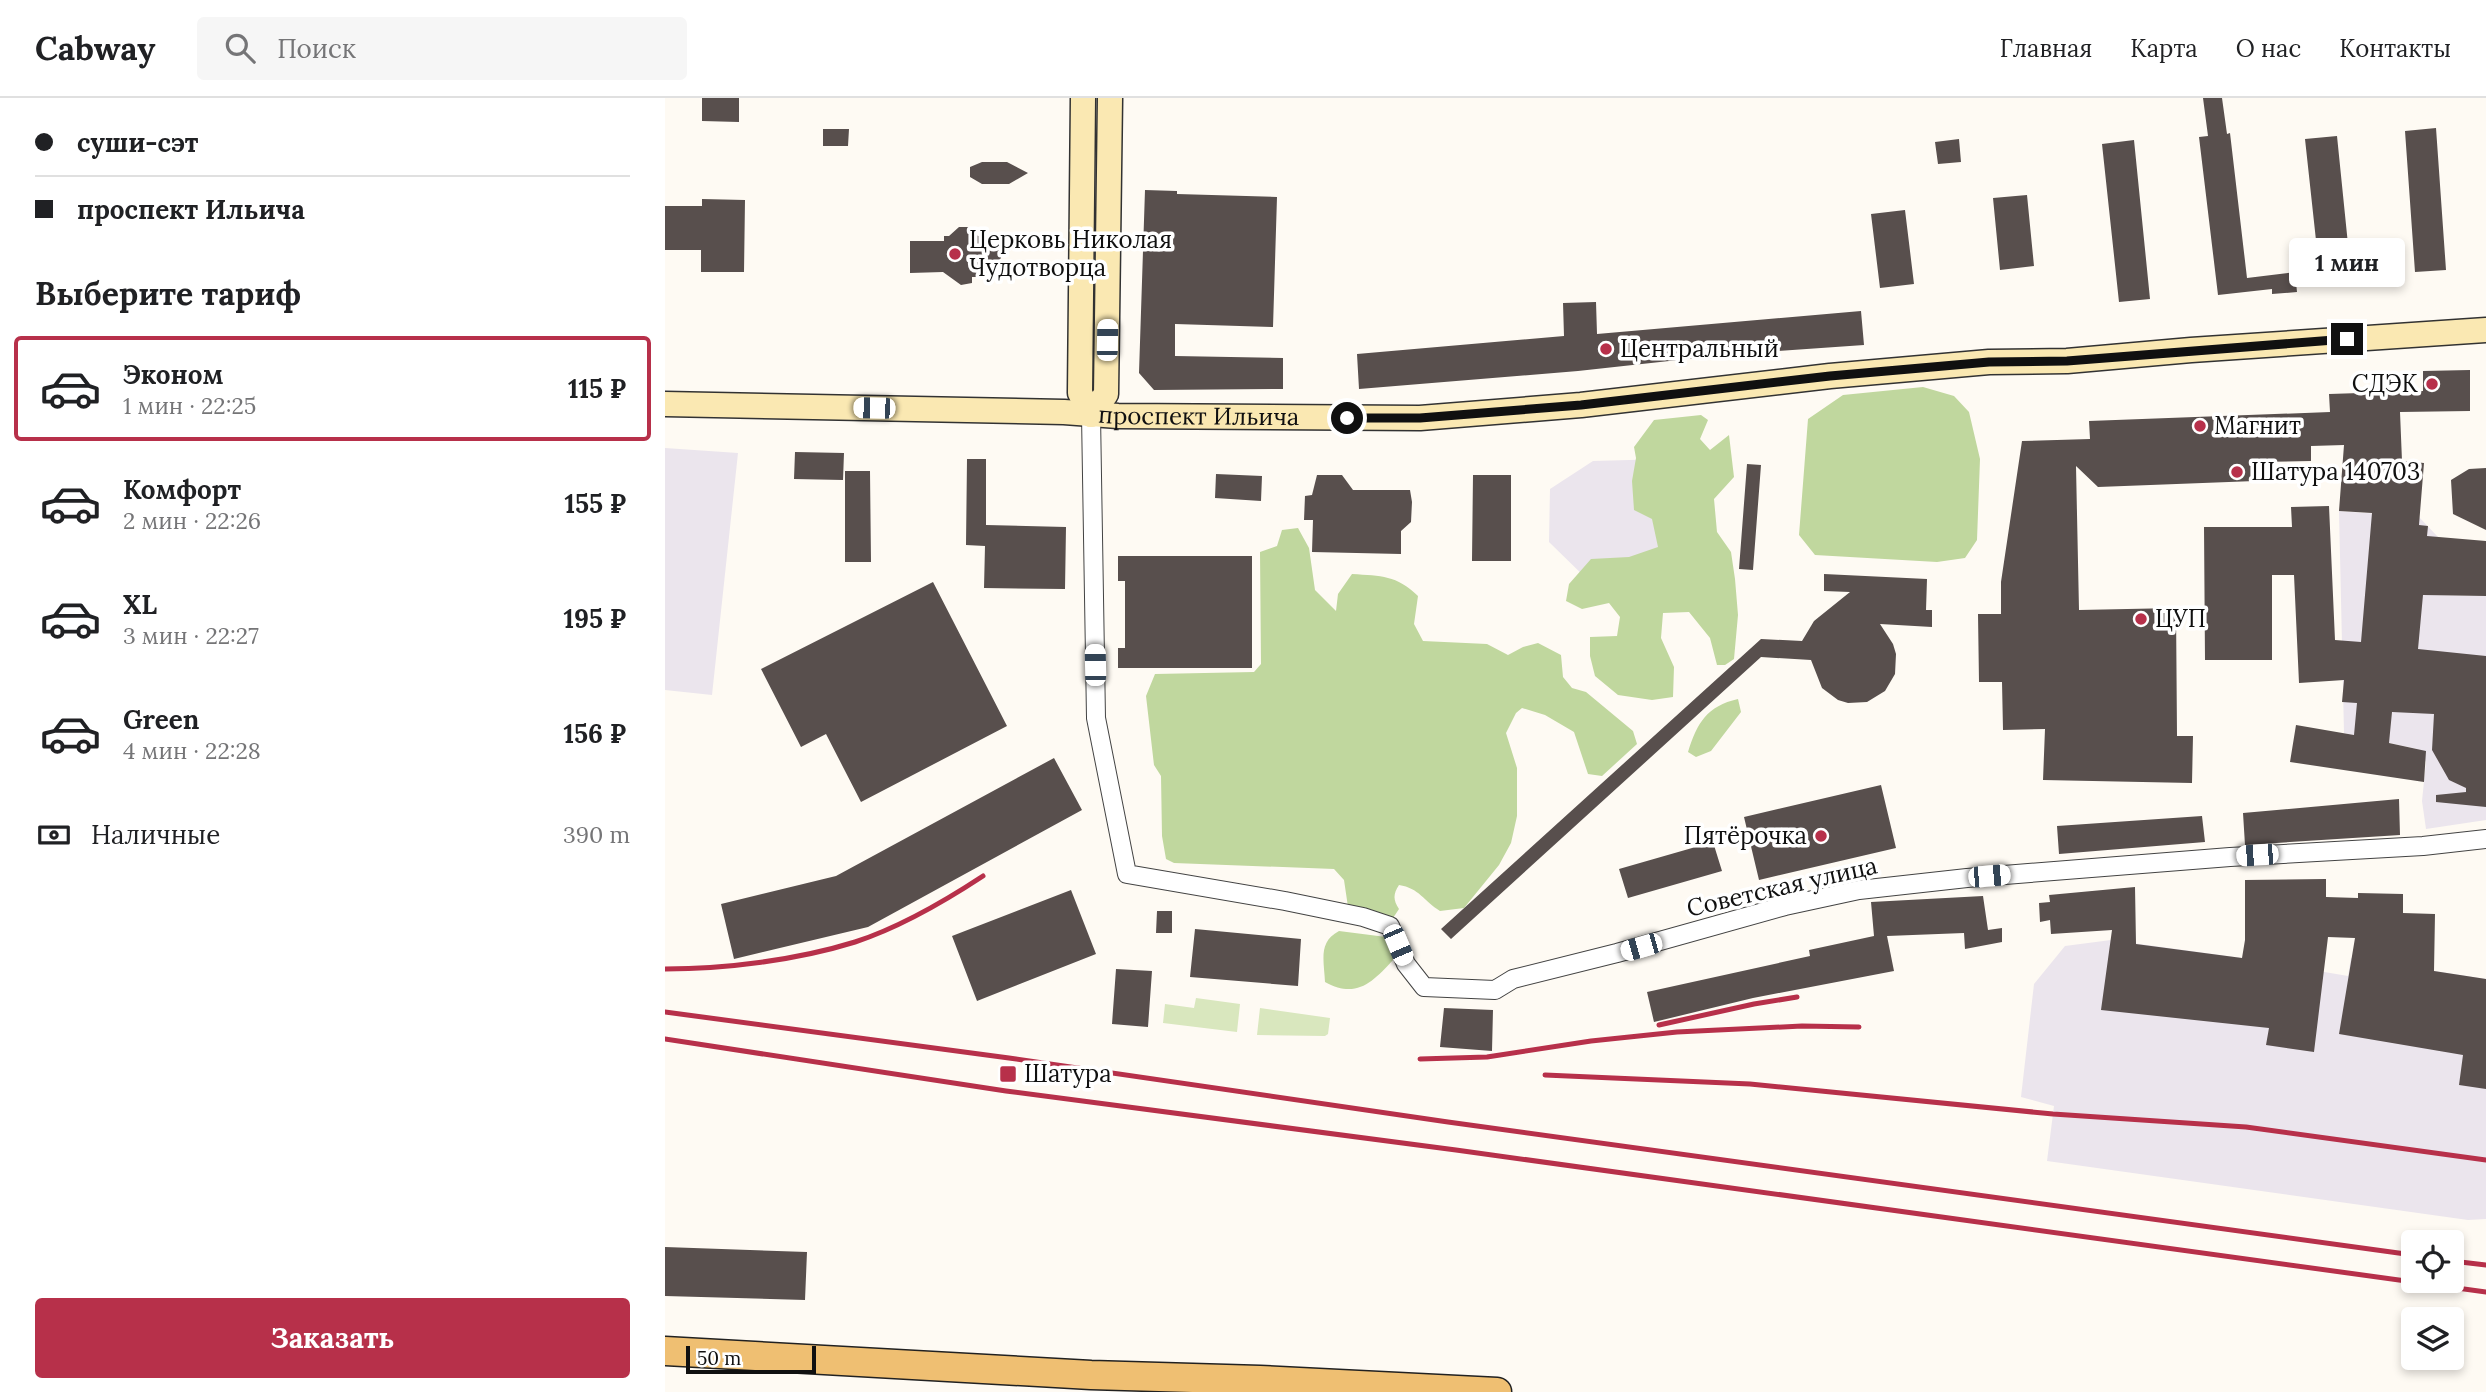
<!DOCTYPE html>
<html lang="ru">
<head>
<meta charset="utf-8">
<style>
	:root { --surface:#fff; --page:#f6f6f6; --text:#202124; --muted:#757577; --line:#e0e0e0; --accent:#b7304a }
	body { margin:0; font-family:Lora,serif; background:var(--page); color:var(--text); height:100vh; display:flex; flex-direction:column; font-size:26px; white-space:nowrap }
	* { box-sizing:border-box; margin:0 }
	p { font-size:23px; color:var(--muted) }
	.icon { flex:none; width:38px; height:38px; fill:none; stroke:currentColor; stroke-width:2; stroke-linecap:round; stroke-linejoin:round }
	.map { position:relative; flex:1; overflow:hidden }
	.details { display:flex; flex-direction:column; background:var(--surface); width:665px }
	.details>* { flex:none }
	.banner { display:grid; align-content:center; height:154px; padding:0 35px; background:var(--surface) }
	.tools { position:absolute; left:1736px; top:1132px; display:grid; gap:14px }
	.tools a { display:grid; place-items:center; width:63px; height:63px; border-radius:7px; background:var(--surface); box-shadow:0 4px 10px #0003; font-size:35px }
	.scale { position:absolute; left:21px; bottom:18px; width:130px; box-sizing:border-box; padding-left:7px; border:4px solid #101010; border-top:0; font-size:19px; line-height:24px; white-space:nowrap; color:#101010; -webkit-text-stroke:5px #fff; paint-order:stroke }
	.end { position:absolute; width:32px; height:32px; margin:-16px; border:9px solid #101010; background:#fff; box-shadow:0 0 0 4px #fff }
	.from { border-radius:50% }
	.bubble { position:absolute; height:49px; border-radius:7px; background:var(--surface); box-shadow:0 4px 10px #0003; font-size:23px; font-weight:700; line-height:49px; text-align:center }
	.car { position:absolute; width:21px; height:42px; margin:-21px -10px; border-radius:9px; box-shadow:0 0 5px 2px #0007; background:linear-gradient(#fff 24%,#345 0 40%,#fff 0 76%,#345 0 86%,#fff 0) }
	.banner b { display:flex; align-items:center; gap:24px; height:66px; font-size:26px }
	.banner b+b { border-top:2px solid var(--line) }
	.banner i { width:18px; height:18px; background:var(--text) }
	ul { padding:0; list-style:none }
	li { display:flex; align-items:center; gap:21px; height:105px; margin:0 14px 10px; padding:0 21px; border:4px solid transparent; border-radius:7px }
	li div { flex:1 }
	li b { display:block; font-size:26px }
	li em { font-style:normal; font-weight:700 }
	li.active { border-color:var(--accent) }
	li>.icon { width:63px; height:63px; stroke-width:1.5 }
	h2 { padding:0 35px; font-size:32px; line-height:84px }
	.pay { display:flex; align-items:center; gap:18px; height:77px; padding:0 35px; font-size:26px }
	.pay p { margin-inline-start:auto }
	.button { display:flex; gap:14px; margin-top:auto; padding:14px 35px }
	.button a { flex:1; height:80px; border-radius:7px; background:var(--accent); color:#fff; font-size:28px; font-weight:700; line-height:80px; text-align:center }
	header { display:flex; align-items:center; gap:42px; box-sizing:border-box; height:98px; padding:0 35px; background:var(--surface); border-bottom:2px solid var(--line) }
	header strong { font-size:33px }
	nav { display:flex; gap:38px; margin-inline-start:auto; font-size:24px }
	.search { width:490px; height:63px; background:var(--page); display:flex; align-items:center; gap:18px; box-sizing:border-box; padding:0 24px; border-radius:7px; color:var(--muted); font-size:26px }
	main { display:flex; flex:1; min-height:0 }
	.map>svg:first-child { display:block }
	.industrial { fill:#ebe5ed }
	.green { fill:#d9e7be }
	.forest { fill:#c0d79e }
	.building { fill:#584f4d }
	.lines { fill:none; stroke-linecap:round; stroke-linejoin:round }
	.street-casing { stroke:#434343; stroke-width:20 }
	.secondary-casing { stroke:#323232; stroke-width:27 }
	.primary-casing { stroke:#212121; stroke-width:31 }
	.street { stroke:#fff; stroke-width:18 }
	.secondary { stroke:#fae8b2; stroke-width:24 }
	.primary { stroke:#efbf72; stroke-width:28 }
	.rail { stroke:#b7304a; stroke-width:5 }
	.route { stroke:#101010; stroke-width:9 }
	.poi-dot { fill:#b7304a; stroke:#fff; stroke-width:2.5 }
	.labels { text-anchor:middle; stroke-width:7; stroke-linejoin:round; paint-order:stroke }
	.poi-label { font-size:24px; fill:#101010; stroke:#fff; text-anchor:start }
	.street-label { font-size:24px; fill:#101010; stroke:#fff }
</style>
</head>
<body>
<header>
<strong>Cabway</strong>
<div class="search"><svg class="icon" aria-label="search" viewBox="0 0 24 24"><circle cx="10" cy="10" r="6"/><path d="M15 15l6 6"/></svg>Поиск</div>
<nav><a>Главная</a><a>Карта</a><a>О нас</a><a>Контакты</a></nav>
</header>
<main>
<section class="details">
<div class="banner">
<b><i class="from"></i>суши-сэт</b>
<b><i></i>проспект Ильича</b>
</div>
<h2>Выберите тариф</h2>
<ul>
<li class="active"><svg class="icon" aria-label="car" viewBox="0 0 24 24"><path d="M5 17H2v-5l4-1 3-4h7l3 4 3 1v5h-3M9 17h6M6 11h13"/><circle cx="7" cy="17" r="2"/><circle cx="17" cy="17" r="2"/></svg><div><b>Эконом</b><p>1 мин · 22:25</p></div><em>115 ₽</em></li>
<li><svg class="icon" aria-label="car" viewBox="0 0 24 24"><path d="M5 17H2v-5l4-1 3-4h7l3 4 3 1v5h-3M9 17h6M6 11h13"/><circle cx="7" cy="17" r="2"/><circle cx="17" cy="17" r="2"/></svg><div><b>Комфорт</b><p>2 мин · 22:26</p></div><em>155 ₽</em></li>
<li><svg class="icon" aria-label="car" viewBox="0 0 24 24"><path d="M5 17H2v-5l4-1 3-4h7l3 4 3 1v5h-3M9 17h6M6 11h13"/><circle cx="7" cy="17" r="2"/><circle cx="17" cy="17" r="2"/></svg><div><b>XL</b><p>3 мин · 22:27</p></div><em>195 ₽</em></li>
<li><svg class="icon" aria-label="car" viewBox="0 0 24 24"><path d="M5 17H2v-5l4-1 3-4h7l3 4 3 1v5h-3M9 17h6M6 11h13"/><circle cx="7" cy="17" r="2"/><circle cx="17" cy="17" r="2"/></svg><div><b>Green</b><p>4 мин · 22:28</p></div><em>156 ₽</em></li>
</ul>
<div class="pay"><svg class="icon" aria-label="cash" viewBox="0 0 24 24"><path d="M3 7h18v10H3z"/><circle cx="12" cy="12" r="2"/></svg>Наличные<p>390 m</p></div>
<div class="button"><a>Заказать</a></div>
</section>
<div class="map">
<svg width="1821" height="1294" viewBox="0 0 1821 1294">
	<rect width="100%" height="100%" fill="#fefaf3"/>
	<path class="industrial" d="M0,350L73,355L47,597L0,592Z
		M1001,361L1043,450L927,486L884,444L885,391L928,363Z
		M1674,413L1754,419L1773,439L1768,497L1821,498V722L1761,731L1757,703L1761,664L1752,651L1679,635Z
		M1446,842L1577,860L1683,878L1686,860L1821,881V1121L1803,1122L1382,1063L1389,1008L1356,999L1369,886L1400,848Z"/>
	<path class="green" d="M531,900L575,906L572,934L498,925L500,906L529,910Z
		M595,910L665,920L663,936L660,938L592,937Z"/>
	<path class="forest" d="M1258,289L1289,298L1304,314L1315,361L1312,442L1300,460L1272,464L1150,457L1134,437L1143,321L1178,297Z
		M1036,317L1043,322L1035,341L1045,352L1064,337L1069,379L1049,401L1052,434L1066,454L1070,481L1073,517L1069,561L1060,567H1052L1045,540L1024,514L998,515L996,540L1009,569L1008,599L987,602L953,597L930,578L925,558V539L952,538L955,519L944,505L917,511L901,503L904,486L926,461L964,459L993,449L987,421L969,412L967,383L971,360L969,349L989,322Z
		M633,430L644,450L650,492L671,513L673,496L687,476C717,478 731,477 753,498L749,526L758,543L822,546L843,557L858,549L873,545L896,557L898,579L907,590L921,594L968,633L972,646L937,678L923,676L909,634L880,617L857,610L851,615L841,635L852,670V718L846,745L834,767L799,810L775,813C759,803 754,790 734,787C728,796 728,802 734,811L726,823L683,809L679,782L669,771L509,765L501,761L497,738L496,678L489,667L481,598L490,576L589,574L596,566L595,454L612,448L617,432Z
		M1073,601L1076,614L1046,653L1031,659L1023,654C1032,625 1042,608 1073,601Z
		M674,833L721,839L727,844L728,862C707,885 691,901 660,884C659,862 653,844 674,833Z"/>
	<path class="building" d="M37,0H74V24L37,23Z
		M1538,0H1557L1562,36L1565,35L1582,180L1630,174L1632,194L1607,196V191L1553,197L1534,39L1543,38Z
		M1771,30L1781,172L1750,174L1740,33Z
		M158,31H184L183,48H158Z
		M1672,38L1686,176L1655,179L1640,41Z
		M1294,41L1296,64L1273,66L1270,44Z
		M1469,42L1485,201L1454,204L1437,46Z
		M317,64H342L363,75L344,86H317L305,79V69Z
		M480,92L512,93V96L612,99L608,229L510,226V258L618,260V291L489,292L474,275Z
		M1362,97L1369,168L1335,172L1328,100Z
		M37,101L80,102L79,174H36V152H0V108H37Z
		M1240,112L1249,186L1215,190L1206,116Z
		M294,129H303L313,138L323,137L324,143L336,152V160L324,172V179H307V185L296,187L278,174L245,175V143H279V138H284Z
		M931,204L932,236L1196,213L1199,247L1068,256L913,273L694,291L692,256L899,238L898,205Z
		M1805,272V313L1735,314L1737,363L1759,365L1754,427L1763,428L1762,438L1821,443V498L1758,497L1753,551L1821,558V709L1771,704V697L1801,694V690L1784,682L1767,652L1769,616L1727,614L1724,645L1761,653L1759,684L1625,664L1631,627L1689,637L1692,605L1677,604L1679,582L1634,585L1629,477H1607V562H1540L1539,429H1627L1626,409L1664,408L1670,542L1696,544L1707,415L1674,413L1679,347L1646,348V363L1589,364L1590,383L1433,389L1411,368L1414,512L1511,510L1512,638H1528L1527,685L1378,682L1380,631L1338,632L1337,584H1314L1313,516H1336V484L1357,343L1425,341L1424,323L1665,314L1664,296L1758,293V273Z
		M130,354L179,355L178,382L129,381Z
		M302,361H321V427L401,429L400,491L319,490L320,448L301,447Z
		M1082,366L1096,367L1088,472L1074,471Z
		M1821,370V432L1788,416L1786,382L1804,371Z
		M180,373H205L206,464H180Z
		M551,376L597,378L596,403L550,400Z
		M652,377H677L688,392H745L747,404L746,424L736,433V456L647,454L648,422H639L640,398L647,397Z
		M808,377H846V463H807Z
		M453,458H587V570H453V550H460V483H453Z
		M1159,476L1262,481L1261,512H1267V529L1215,526L1228,546L1231,556L1230,576L1220,593L1202,604L1183,605L1173,602L1157,590L1146,562L1096,559L786,841L776,831L1096,541L1137,543L1149,523L1185,494L1159,493Z
		M268,484L342,628L196,704L161,636L136,649L96,571Z
		M389,660L417,712L203,829L69,861L56,806L171,778Z
		M1216,687L1231,750L1094,782L1079,719Z
		M1734,701L1735,737L1580,747L1578,715Z
		M1537,718L1540,744L1394,756L1392,728Z
		M1048,744L1057,773L963,800L954,771Z
		M1661,781V799L1693,800V795L1738,796V815L1770,816L1769,873L1821,881V991L1794,987L1798,957L1674,936L1690,840L1663,839L1649,954L1601,947L1604,930L1436,912L1447,832L1386,836L1385,822L1375,824L1374,805L1385,804L1384,797L1470,789L1471,846L1577,860L1580,842V782Z
		M406,792L431,856L312,903L287,838Z
		M1318,798L1323,832L1337,830V844L1300,851L1299,835L1222,838L1229,873L1088,900L989,924L982,894L1145,858L1144,852L1209,838L1206,804Z
		M492,813H507V835H491Z
		M530,831L636,841L633,888L525,879Z
		M451,871L487,873L483,929L447,926Z
		M779,910L828,912L827,953L775,949Z
		M0,1149L142,1154L140,1202L0,1198Z"/>
	<g class="lines">
		<defs>
			<path id="street" d="M426,317L431,620L462,776L620,803L698,819L725,828L741,866L759,889L830,892L848,881L952,855L1120,808L1194,792L1302,780L1565,759L1758,748L1821,741"/>
			<g id="secondary">
				<path d="M418,0L415,295L426,317"/>
				<path id="s1" d="M0,306L399,314L453,318L755,320L916,307L1165,278L1324,264L1402,263L1526,252L1821,232"/>
				<path d="M426,317L441,296L445,0"/>
			</g>
			<path id="primary" d="M0,1253L426,1277L595,1282L832,1294"/>
		</defs>
		<use href="#street" class="street-casing"/>
		<use href="#secondary" class="secondary-casing"/>
		<use href="#primary" class="primary-casing"/>
		<use href="#street" class="street"/>
		<use href="#secondary" class="secondary"/>
		<use href="#primary" class="primary"/>
		<path class="rail" d="M0,871C61,871 132,862 190,844C233,830 280,803 318,778
			M0,914L344,960L783,1024L1748,1157
			M994,927L1089,906L1132,899
			M0,941L341,993L791,1052L1821,1194
			M755,961L822,959L926,943L1012,934L1137,928L1194,929
			M880,977L1085,986L1388,1016L1581,1029L1821,1062
			M1787,1163L1821,1167"/>
	</g>
	<g class="lines">
		<path class="route" d="M682,320H755L916,307L1165,278L1324,264L1402,263L1682,241"/>
	</g>
	<g class="poi-dot">
		<circle cx="290" cy="156" r="7"/>
		<circle cx="941" cy="251" r="7"/>
		<circle cx="1767" cy="286" r="7"/>
		<circle cx="1535" cy="328" r="7"/>
		<circle cx="1572" cy="374" r="7"/>
		<circle cx="1476" cy="521" r="7"/>
		<circle cx="1156" cy="738" r="7"/>
		<rect x="334" y="967" width="18" height="18" rx="3.5"/>
	</g>
	<g class="labels">
		<g class="poi-label">
			<text x="304" y="150">Церковь Николая<tspan x="304" dy="28">Чудотворца</tspan></text>
			<text x="955" y="259">Центральный</text>
			<text x="1753" y="294" text-anchor="end">СДЭК</text>
			<text x="1549" y="336">Магнит</text>
			<text x="1586" y="382">Шатура 140703</text>
			<text x="1490" y="529">ЦУП</text>
			<text x="1142" y="746" text-anchor="end">Пятёрочка</text>
			<text x="359" y="984">Шатура</text>
		</g>
		<g class="street-label">
			<text dy="8" stroke="none"><textPath href="#s1" startOffset="534">проспект Ильича</textPath></text>
			<text transform="translate(1117 789) rotate(-13)" y="8">Советская улица</text>
		</g>
	</g>
</svg>
<div class="tools">
<a><svg class="icon" aria-label="locate" viewBox="0 0 24 24"><circle cx="12" cy="12" r="6"/><path d="M12 2v4M12 18v4M2 12h4M18 12h4"/></svg></a>
<a><svg class="icon" aria-label="layers" viewBox="0 0 24 24"><path d="M12 4l9 5-9 5-9-5zM3 14l9 5 9-5"/></svg></a>
</div>
<div class="scale">50 m</div>
<i class="end from" style="left:682px;top:320px"></i>
<i class="end" style="left:1682px;top:241px"></i>
<div class="bubble" style="left:1624px;top:140px;width:116px">1 мин</div>
<i class="car" style="left:442px;top:242px;rotate:1deg"></i>
<i class="car" style="left:209px;top:310px;rotate:271deg"></i>
<i class="car" style="left:430px;top:567px;rotate:359deg"></i>
<i class="car" style="left:1592px;top:757px;rotate:266deg"></i>
<i class="car" style="left:1324px;top:778px;rotate:85deg"></i>
<i class="car" style="left:733px;top:847px;rotate:157deg"></i>
<i class="car" style="left:976px;top:849px;rotate:254deg"></i>
</div>
</main>
</body>
</html>
